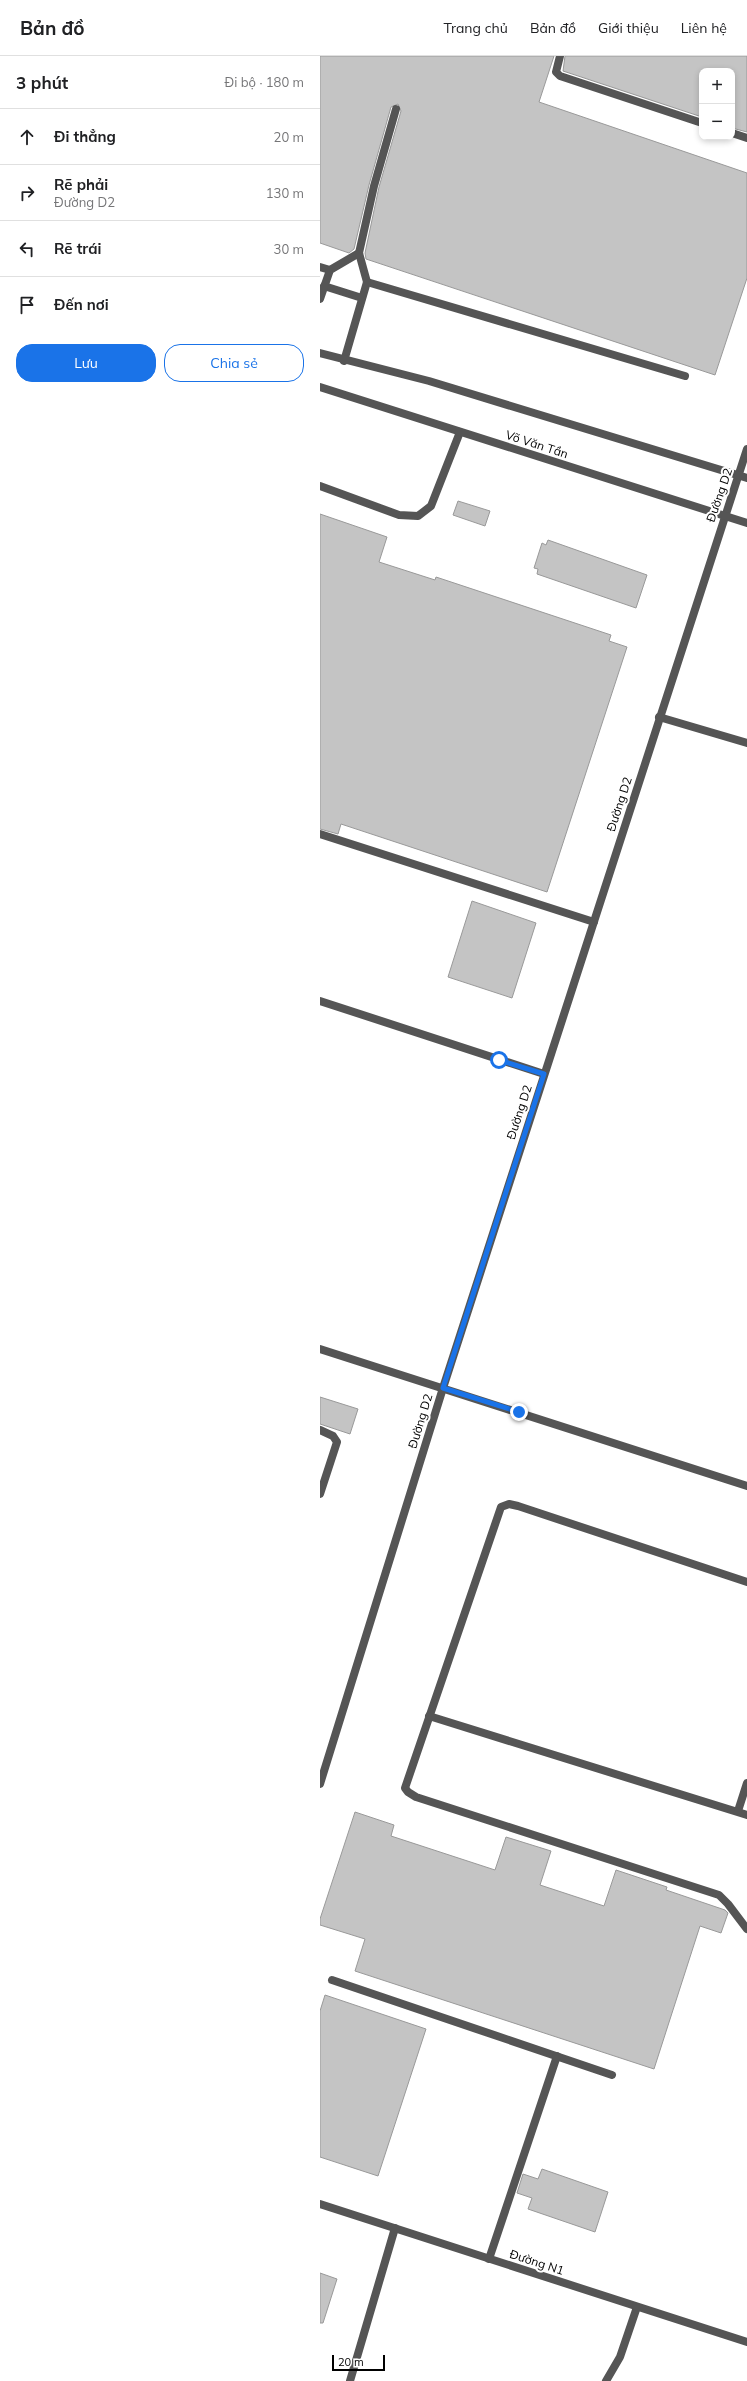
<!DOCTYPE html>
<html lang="vi">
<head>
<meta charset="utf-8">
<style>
  :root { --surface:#fff; --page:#f6f6f6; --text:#202124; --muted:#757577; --line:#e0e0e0; --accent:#1a73e8 }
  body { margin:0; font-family:Mulish,sans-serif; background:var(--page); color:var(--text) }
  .controls { position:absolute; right:12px; top:12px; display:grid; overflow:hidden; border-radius:8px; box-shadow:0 2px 6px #0003 }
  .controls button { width:36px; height:36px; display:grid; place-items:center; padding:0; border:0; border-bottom:1px solid var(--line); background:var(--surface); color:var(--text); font:20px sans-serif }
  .scale { position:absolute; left:12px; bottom:10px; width:53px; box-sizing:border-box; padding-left:4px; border:2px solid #000; border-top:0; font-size:11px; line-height:14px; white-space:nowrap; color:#000; -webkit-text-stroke:3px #fff; paint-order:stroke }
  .stop { position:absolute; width:12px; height:12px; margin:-9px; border:3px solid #1a73e8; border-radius:50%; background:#fff }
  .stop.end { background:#1a73e8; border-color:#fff; box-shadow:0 1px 4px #0008 }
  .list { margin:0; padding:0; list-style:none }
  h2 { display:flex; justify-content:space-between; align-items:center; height:52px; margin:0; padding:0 16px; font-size:17px }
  h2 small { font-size:13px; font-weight:400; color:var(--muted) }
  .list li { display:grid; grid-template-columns:26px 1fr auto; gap:12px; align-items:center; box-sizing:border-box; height:56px; padding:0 16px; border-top:1px solid var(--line) }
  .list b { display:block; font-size:15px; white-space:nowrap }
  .list p { margin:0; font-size:13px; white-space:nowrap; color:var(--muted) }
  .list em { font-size:13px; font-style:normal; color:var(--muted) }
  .actions { display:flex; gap:8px; padding:12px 16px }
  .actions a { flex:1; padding:9px 0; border:1px solid var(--accent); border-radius:16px; text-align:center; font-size:14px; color:var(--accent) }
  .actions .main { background:var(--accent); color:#fff }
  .icon { flex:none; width:22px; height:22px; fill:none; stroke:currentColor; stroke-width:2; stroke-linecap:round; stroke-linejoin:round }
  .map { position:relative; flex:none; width:427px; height:2325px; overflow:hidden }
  header { display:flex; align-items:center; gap:24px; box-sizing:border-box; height:56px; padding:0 20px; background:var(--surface); border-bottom:1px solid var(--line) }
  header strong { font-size:19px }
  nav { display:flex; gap:22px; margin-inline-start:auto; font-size:14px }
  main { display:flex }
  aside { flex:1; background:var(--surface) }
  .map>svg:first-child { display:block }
</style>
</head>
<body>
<header>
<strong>Bản đồ</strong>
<nav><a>Trang chủ</a><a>Bản đồ</a><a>Giới thiệu</a><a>Liên hệ</a></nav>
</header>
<main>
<aside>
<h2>3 phút<small>Đi bộ · 180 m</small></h2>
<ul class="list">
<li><svg class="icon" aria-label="ahead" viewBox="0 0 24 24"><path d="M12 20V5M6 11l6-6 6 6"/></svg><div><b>Đi thẳng</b></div><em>20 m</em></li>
<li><svg class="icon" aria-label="right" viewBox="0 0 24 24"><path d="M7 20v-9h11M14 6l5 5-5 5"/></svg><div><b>Rẽ phải</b><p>Đường D2</p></div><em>130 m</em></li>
<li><svg class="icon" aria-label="left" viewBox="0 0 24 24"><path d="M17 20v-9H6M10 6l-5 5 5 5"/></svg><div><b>Rẽ trái</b></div><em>30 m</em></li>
<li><svg class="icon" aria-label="arrive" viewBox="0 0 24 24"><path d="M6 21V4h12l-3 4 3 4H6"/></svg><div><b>Đến nơi</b></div></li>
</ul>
<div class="actions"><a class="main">Lưu</a><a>Chia sẻ</a></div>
</aside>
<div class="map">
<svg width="427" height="2325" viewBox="0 0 427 2325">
  <rect width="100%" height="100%" fill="#fff"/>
  <g fill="#c4c4c4" stroke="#999">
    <path d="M0 0H234L219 46 427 117V222L395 319 46 203 45 197 59 131 81 55 78 48 71 51 49 129 34 193 29 197 0 187Z"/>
    <path d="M245 0H427V76L412 72V15H382V61L243 15Z"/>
    <path d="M138 445 170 455 165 470 133 459Z"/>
    <path d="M0 458 67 481 59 506 115 524 116 521 291 579 289 585 307 591 227 836 21 768 18 778 0 773Z"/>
    <path d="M228 484 327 519 316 552 217 518 218 513 214 512 222 487 226 489Z"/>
    <path d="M152 845 216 867 192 942 128 921Z"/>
    <path d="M0 1341 38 1353 30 1378 0 1368Z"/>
    <path d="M35 1756 74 1769 71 1780 175 1814 186 1781 231 1795 220 1829 284 1850 296 1814 347 1831 346 1834 405 1854 408 1857 401 1877 380 1870 334 2013 35 1915 45 1883 0 1869V1863Z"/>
    <path d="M5 1939 106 1973 58 2120 0 2101V1955Z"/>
    <path d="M222 2113 288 2136 275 2176 208 2153 212 2142 197 2137 203 2118 218 2123Z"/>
    <path d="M0 2217 17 2223 3 2267H0Z"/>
  </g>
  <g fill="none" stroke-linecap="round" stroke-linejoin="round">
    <g stroke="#555" stroke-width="8">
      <path d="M240 0 236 16 240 20 382 67"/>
      <path d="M412 77 427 82"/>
      <path d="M0 211 10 214"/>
      <path d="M47 226 365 320"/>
      <path d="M4 230 42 242"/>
      <path d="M0 243 10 214 39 197"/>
      <path d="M24 305 47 226 39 197 54 130 76 53"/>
      <path d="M0 430 79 459 98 460 111 450 140 376"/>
      <path d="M339 661 427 687"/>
      <path d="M0 778 274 866"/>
      <path d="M0 945 224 1018"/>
      <path d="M0 1374 13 1380 17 1386 0 1438"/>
      <path d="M427 1526 198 1450 189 1448 181 1451 85 1732 88 1736 96 1741 399 1839 408 1848 427 1873"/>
      <path d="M109 1660 427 1759"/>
      <path d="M418 1755 427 1727"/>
      <path d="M12 1924 292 2019"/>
      <path d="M169 2203 237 2000"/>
      <path d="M30 2325 75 2172"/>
      <path d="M286 2325 300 2301 317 2251"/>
    </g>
    <g stroke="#555" stroke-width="8">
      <path d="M0 1293 427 1430"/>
      <path d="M0 1728 123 1332 427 393"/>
      <path d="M0 2148 427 2286"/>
    </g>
    <g stroke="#555" stroke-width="8">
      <path d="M0 297 109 325 427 422"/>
      <path d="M0 331 427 467"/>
    </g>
  </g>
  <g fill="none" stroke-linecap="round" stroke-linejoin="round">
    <path stroke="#1a73e8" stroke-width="5" d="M179 1004 224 1018 123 1332 199 1356"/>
  </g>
  <g text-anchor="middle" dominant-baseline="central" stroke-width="4" stroke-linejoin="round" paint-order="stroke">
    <g font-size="12" fill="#000" stroke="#fff">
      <text transform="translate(217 388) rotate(18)">Võ Văn Tần</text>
      <text transform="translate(399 439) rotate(-71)">Đường D2</text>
      <text transform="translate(299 748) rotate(-72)">Đường D2</text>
      <text transform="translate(199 1056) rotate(-72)">Đường D2</text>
      <text transform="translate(100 1365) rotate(-73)">Đường D2</text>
      <text transform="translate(217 2206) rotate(18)">Đường N1</text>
    </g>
  </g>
</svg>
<div class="controls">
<button>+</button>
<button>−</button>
</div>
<div class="scale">20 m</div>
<div class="stop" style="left:179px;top:1004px"></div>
<div class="stop end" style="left:199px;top:1356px"></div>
</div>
</main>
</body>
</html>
